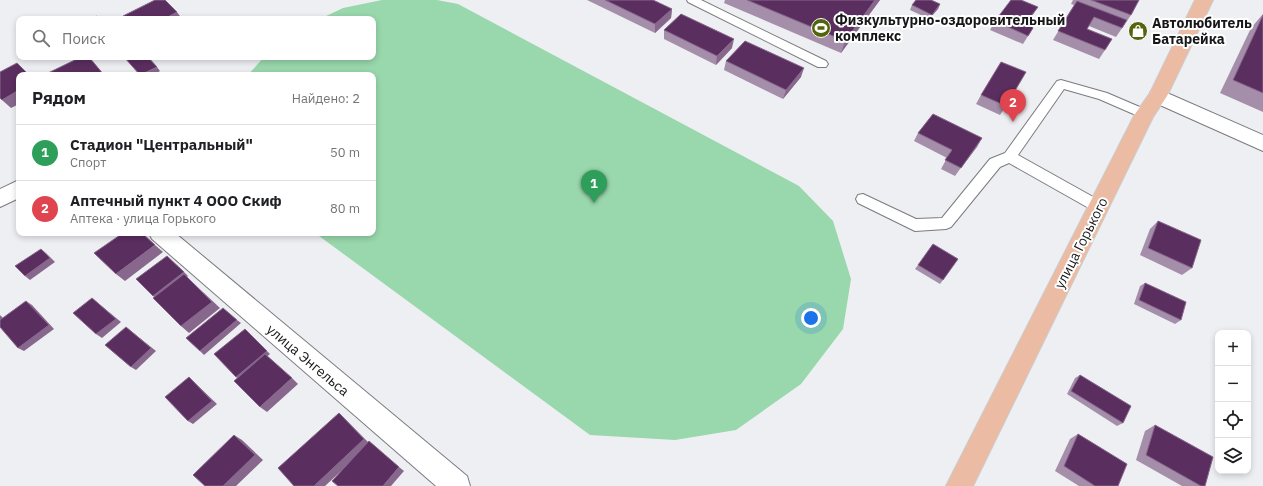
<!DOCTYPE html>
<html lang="ru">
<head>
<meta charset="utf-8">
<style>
  :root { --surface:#fff; --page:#f6f6f6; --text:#202124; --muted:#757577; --line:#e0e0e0; --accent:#52640c }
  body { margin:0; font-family:"IBM Plex Sans",sans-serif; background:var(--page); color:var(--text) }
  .controls { position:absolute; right:12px; bottom:12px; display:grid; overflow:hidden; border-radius:8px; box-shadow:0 2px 6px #0003 }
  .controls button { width:36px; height:36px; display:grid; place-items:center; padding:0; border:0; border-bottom:1px solid var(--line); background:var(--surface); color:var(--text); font:20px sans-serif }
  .you { position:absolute; left:811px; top:318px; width:14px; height:14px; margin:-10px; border:3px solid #fff; border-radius:50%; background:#1a73e8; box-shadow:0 0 0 6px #1a73e833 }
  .badge { display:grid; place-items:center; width:26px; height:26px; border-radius:50%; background:var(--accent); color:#fff; font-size:13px; font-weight:700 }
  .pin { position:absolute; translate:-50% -33px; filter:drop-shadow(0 1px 2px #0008) }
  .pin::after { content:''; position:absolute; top:21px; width:14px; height:12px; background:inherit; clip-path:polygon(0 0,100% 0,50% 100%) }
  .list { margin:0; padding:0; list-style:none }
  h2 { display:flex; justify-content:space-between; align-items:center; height:52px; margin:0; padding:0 16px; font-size:17px }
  h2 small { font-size:13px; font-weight:400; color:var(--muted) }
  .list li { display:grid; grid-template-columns:26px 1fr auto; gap:12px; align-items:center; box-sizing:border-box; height:56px; padding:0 16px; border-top:1px solid var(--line) }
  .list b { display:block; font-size:15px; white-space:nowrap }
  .list p { margin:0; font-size:13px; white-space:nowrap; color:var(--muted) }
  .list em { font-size:13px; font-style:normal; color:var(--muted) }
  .icon { flex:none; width:22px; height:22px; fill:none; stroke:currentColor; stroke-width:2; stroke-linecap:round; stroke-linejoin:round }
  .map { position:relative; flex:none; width:1263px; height:486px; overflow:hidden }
  .search { position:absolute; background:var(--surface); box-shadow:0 2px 6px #0003; left:16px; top:16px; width:360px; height:44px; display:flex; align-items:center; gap:10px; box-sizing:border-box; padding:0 14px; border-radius:8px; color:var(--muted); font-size:15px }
  .panel { position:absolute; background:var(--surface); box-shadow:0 2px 6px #0003; left:16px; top:72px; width:360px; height:164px; border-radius:8px }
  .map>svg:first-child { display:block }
</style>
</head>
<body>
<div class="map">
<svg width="1263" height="486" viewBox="0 0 1263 486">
  <rect width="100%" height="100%" fill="#eeeff3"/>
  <path fill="#99d7ac" d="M382 0H437L458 4 799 186 833 221 851 279 843 329 801 384 736 430 675 440 590 435 315 233H373V75H248L264 57H373V19H320L343 8Z"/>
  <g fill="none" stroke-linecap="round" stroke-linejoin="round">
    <g stroke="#7b7b7f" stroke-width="2">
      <g id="service">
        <path d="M687 0H701L826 61 828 64 826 67H818L688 2Z"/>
        <path d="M1061 80 1107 93 1149 111 1151 114 1149 117 1145 119 1099 99 1064 89 1018 155 1104 203 1106 207 1104 211 1099 212 1094 211 1009 163 1000 167 951 227 946 229 915 231 858 203 856 199 858 195 863 194 916 219 942 218 990 159 1005 153 1057 81Z"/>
      </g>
    </g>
    <g stroke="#7b7b7f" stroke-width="2">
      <g id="minor">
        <path d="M1158 89 1263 135V151L1151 101 1149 96 1151 91Z"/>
        <path d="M19 180V198L0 207V189Z"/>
        <path d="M149 233H175L467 476 470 486H436L152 239Z"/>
      </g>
    </g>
    <g stroke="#ccc" stroke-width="2">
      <path id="primary" d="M1195 0H1213L1167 96 1153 117 973 486H946L1135 114 1150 93Z"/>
    </g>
    <use href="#service" fill="#fff" fill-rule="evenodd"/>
    <use href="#minor" fill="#fff" fill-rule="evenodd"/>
    <use href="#primary" fill="#ecbba3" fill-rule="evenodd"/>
  </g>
  <g fill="#a48eaa">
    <path d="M587 0H653L672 9 671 18 655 33Z"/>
    <path d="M725 0H880L841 53 724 3Z"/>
    <path d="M1073 0H1139L1131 15 1116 37 1089 26 1087 29 1105 50 1099 59 1053 40 1074 5 1071 4Z"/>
    <path d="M940 4 938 9 929 19 910 10 912 5Z"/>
    <path d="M1263 14V112L1220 93 1251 28Z"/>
    <path d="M1032 16 1029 21 1033 28 1023 44 990 30 995 21Z"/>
    <path d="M664 30 732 48 716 65 664 39Z"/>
    <path d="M726 61 801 77 783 99 724 70Z"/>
    <path d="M981 95 1006 106 1000 115 976 104Z"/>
    <path d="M918 133 982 138 955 176 941 169 947 158 914 141Z"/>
    <path d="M1158 221 1192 268 1182 275 1140 255 1150 229Z"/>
    <path d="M958 259 940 284 915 269 918 265Z"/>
    <path d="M1145 283 1181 320 1175 324 1134 304 1140 286Z"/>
    <path d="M1080 375 1123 423 1117 426 1067 394 1075 378Z"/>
    <path d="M1155 425 1205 486H1182L1136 460 1145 431Z"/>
    <path d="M1078 434 1118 486H1079L1055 471 1070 439Z"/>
  </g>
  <g fill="#87688c">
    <path d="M875 0H880L841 53 845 41Z"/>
    <path d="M940 4 938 9 929 19 932 15Z"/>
    <path d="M1038 7 1032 16 1023 29 1028 20Z"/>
    <path d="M672 9 671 18 655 33V24Z"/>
    <path d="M177 12 182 19H164Z"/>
    <path d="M734 39 732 48 716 65 717 56Z"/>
    <path d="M97 57H107L100 60Z"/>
    <path d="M157 67 160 71 154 75H141Z"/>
    <path d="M804 68 801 77 783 99 786 90Z"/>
    <path d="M19 90V104L11 108 2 100Z"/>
    <path d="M982 138 977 147 955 176 961 168Z"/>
    <path d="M155 245 163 252 125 281 116 274Z"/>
    <path d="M41 249 46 253 55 262 30 280 25 276Z"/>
    <path d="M184 272 188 276 187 277 220 308 189 333 181 326 158 299 153 296Z"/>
    <path d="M92 298 121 322 102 338 96 334Z"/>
    <path d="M26 301 32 305 54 329 24 351 18 348Z"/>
    <path d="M0 315 5 320 0 324Z"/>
    <path d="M237 320 241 323 204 355 200 351Z"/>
    <path d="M126 327 156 351 136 370 131 367Z"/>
    <path d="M245 329 270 354 240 380 236 377Z"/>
    <path d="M189 377 193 381 217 404 193 424 188 421Z"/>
    <path d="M292 378 298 384 267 412 260 407Z"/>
    <path d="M339 413 370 444 325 486H314Z"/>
    <path d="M234 435 242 440 263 460 236 486H223Z"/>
    <path d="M399 467 404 471 391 486H383Z"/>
  </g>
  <g fill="#5b2e60" stroke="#87688c">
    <path d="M155 0H165L177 12 164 19H126L123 16Z"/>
    <path d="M605 0H653L672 9 655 24Z"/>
    <path d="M747 0H875L845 41Z"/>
    <path d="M916 0H931L940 4 932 15 912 5Z"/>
    <path d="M1011 0H1021L1038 7 1028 20 1033 28 1028 36 995 21Z"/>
    <path d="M1091 0H1139L1131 15Z"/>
    <path d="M1077 1 1127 20 1122 28 1094 17 1087 29 1112 39 1105 50 1058 31Z"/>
    <path d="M681 14 734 39 717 56 664 30Z"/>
    <path d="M1263 15V93L1233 80Z"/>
    <path d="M97 16 100 19H92Z"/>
    <path d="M745 41 804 68 786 90 726 61Z"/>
    <path d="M81 57H89L104 75H50L48 73Z"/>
    <path d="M124 57H148L157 67 140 75Z"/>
    <path d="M1001 62 1026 72 1006 106 981 95Z"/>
    <path d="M17 63 29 75H19V90L2 100 0 98V72Z"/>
    <path d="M933 114 982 138 961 168 945 160 952 150 918 133Z"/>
    <path d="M1158 221 1201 240 1192 268 1148 248Z"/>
    <path d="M123 233H142L155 245 116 274 94 253Z"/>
    <path d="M933 244 958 259 943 280 918 265Z"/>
    <path d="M41 249 50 258 25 276 15 266Z"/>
    <path d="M167 256 184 272 153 296 136 279Z"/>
    <path d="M184 274 212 302 181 326 153 298Z"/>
    <path d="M1145 283 1186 302 1181 320 1139 300Z"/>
    <path d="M92 298 116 319 96 334 73 313Z"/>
    <path d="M26 301 49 325 18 348 0 327V320Z"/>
    <path d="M223 308 237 320 200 351 186 338Z"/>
    <path d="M126 327 151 348 131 367 105 345Z"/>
    <path d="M245 329 267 351 236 377 214 354Z"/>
    <path d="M265 354 292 378 260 407 234 381Z"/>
    <path d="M1080 375 1131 406 1123 423 1071 391Z"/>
    <path d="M189 377 212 401 188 421 165 397Z"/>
    <path d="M339 413 364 439 314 486H294L278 468Z"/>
    <path d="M1155 425 1213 457 1205 486H1201L1146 455Z"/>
    <path d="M1078 434 1127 464 1118 486H1095L1064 466Z"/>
    <path d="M234 435 255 455 223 486H205L193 475Z"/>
    <path d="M369 441 399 467 383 486H338L332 481Z"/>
  </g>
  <defs>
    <g id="stadium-disc" transform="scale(1)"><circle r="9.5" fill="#52640c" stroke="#fff"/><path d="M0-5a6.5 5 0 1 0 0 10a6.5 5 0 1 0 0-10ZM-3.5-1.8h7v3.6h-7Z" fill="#fff"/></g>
    <g id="shop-disc" transform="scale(1)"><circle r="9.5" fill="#52640c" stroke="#fff"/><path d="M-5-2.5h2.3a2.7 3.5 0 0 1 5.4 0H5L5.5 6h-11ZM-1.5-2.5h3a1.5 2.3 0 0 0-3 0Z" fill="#fff"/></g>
  </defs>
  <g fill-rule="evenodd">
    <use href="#stadium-disc" x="821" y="28"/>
    <use href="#shop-disc" x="1138" y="31"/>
  </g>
  <g text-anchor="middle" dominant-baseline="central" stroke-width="4" stroke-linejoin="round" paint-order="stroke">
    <g font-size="14" font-weight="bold" fill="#171719" stroke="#fff" text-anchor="start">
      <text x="835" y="20">Физкультурно-оздоровительный<tspan x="835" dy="16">комплекс</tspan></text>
      <text x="1152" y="23">Автолюбитель<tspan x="1152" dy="16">Батарейка</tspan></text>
    </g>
    <g font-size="14" fill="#171719" stroke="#fff">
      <text transform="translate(1081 243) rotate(-63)">улица Горького</text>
      <text transform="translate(308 360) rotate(40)">улица Энгельса</text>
    </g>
  </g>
</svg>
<div class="controls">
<button>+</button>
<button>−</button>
<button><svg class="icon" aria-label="locate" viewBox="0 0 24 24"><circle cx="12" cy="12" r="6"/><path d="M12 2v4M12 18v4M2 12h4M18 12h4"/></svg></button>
<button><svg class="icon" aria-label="layers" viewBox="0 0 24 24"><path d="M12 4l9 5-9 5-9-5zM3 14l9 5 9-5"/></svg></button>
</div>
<div class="you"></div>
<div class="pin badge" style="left:594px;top:203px;background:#2e9e5b">1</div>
<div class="pin badge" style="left:1013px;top:122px;background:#e0444e">2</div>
<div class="search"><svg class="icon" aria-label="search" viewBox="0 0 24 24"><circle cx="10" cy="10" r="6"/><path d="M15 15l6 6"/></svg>Поиск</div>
<section class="panel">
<h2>Рядом<small>Найдено: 2</small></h2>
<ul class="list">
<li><span class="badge" style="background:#2e9e5b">1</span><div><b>Стадион &quot;Центральный&quot;</b><p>Спорт</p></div><em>50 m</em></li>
<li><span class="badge" style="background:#e0444e">2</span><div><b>Аптечный пункт 4 ООО Скиф</b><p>Аптека · улица Горького</p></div><em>80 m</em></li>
</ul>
</section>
</div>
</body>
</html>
